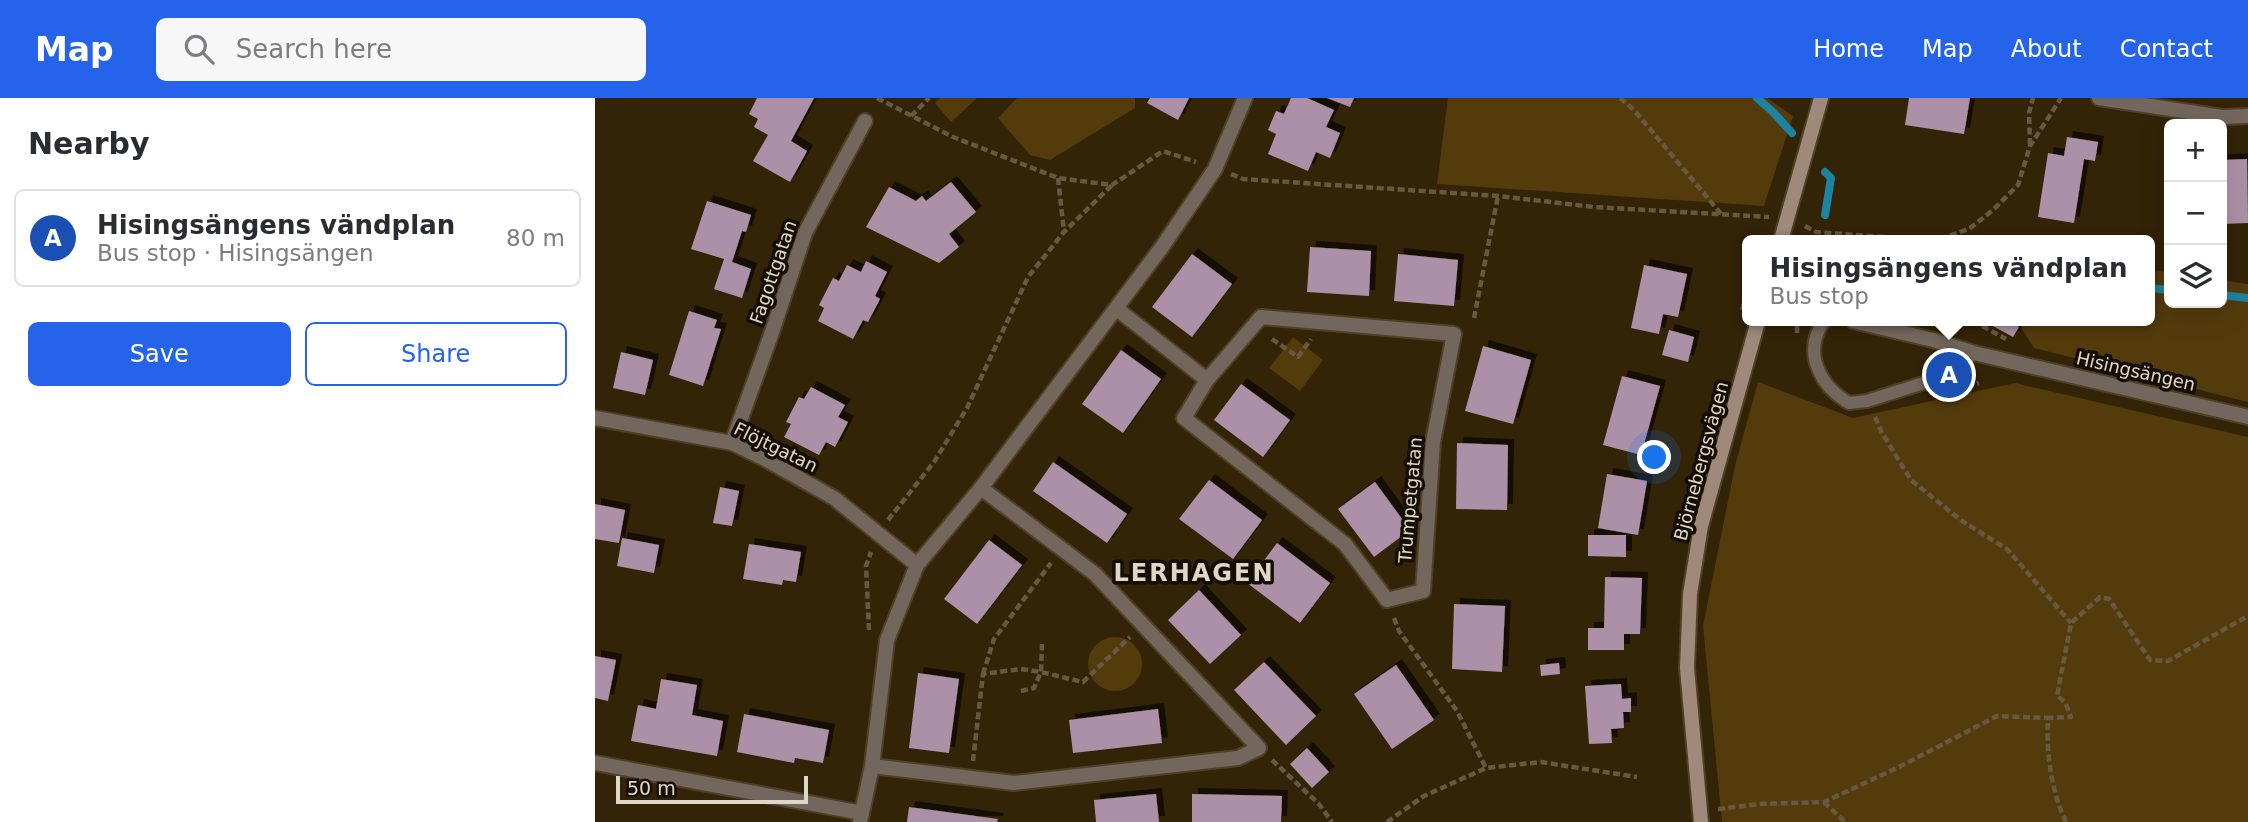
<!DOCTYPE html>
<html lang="en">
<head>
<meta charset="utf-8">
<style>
  :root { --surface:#fff; --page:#f7f7f7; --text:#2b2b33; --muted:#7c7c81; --line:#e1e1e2; --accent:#2563eb }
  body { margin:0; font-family:"DejaVu Sans",sans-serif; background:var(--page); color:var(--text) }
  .controls { position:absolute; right:21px; top:21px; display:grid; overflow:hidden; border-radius:10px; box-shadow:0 7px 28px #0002 }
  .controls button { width:63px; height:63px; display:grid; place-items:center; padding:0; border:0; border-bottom:2px solid var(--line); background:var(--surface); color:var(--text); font:35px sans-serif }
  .scale { position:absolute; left:21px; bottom:18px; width:192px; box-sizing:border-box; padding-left:7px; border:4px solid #e1d7c8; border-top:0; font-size:19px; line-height:24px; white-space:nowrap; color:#e1d7c8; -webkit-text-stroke:5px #150e04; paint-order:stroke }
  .you { position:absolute; left:1060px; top:360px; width:24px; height:24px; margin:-18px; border:5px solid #fff; border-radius:50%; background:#1a73e8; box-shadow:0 0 0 10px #1a73e833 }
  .badge { display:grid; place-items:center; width:46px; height:46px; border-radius:50%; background:var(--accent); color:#fff; font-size:23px; font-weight:700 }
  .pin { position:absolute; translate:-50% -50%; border:4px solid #fff; box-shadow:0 2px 7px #0006 }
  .popup { position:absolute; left:1147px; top:137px; width:413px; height:91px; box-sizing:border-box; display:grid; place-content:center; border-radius:10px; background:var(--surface); filter:drop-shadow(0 2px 5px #0005); font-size:23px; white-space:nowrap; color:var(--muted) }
  .popup b { font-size:26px; color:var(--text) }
  .popup::after { content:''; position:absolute; left:50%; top:100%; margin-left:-14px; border:14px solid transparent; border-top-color:var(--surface) }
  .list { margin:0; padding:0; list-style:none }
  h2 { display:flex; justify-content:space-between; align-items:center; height:91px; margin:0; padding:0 28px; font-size:30px }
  h2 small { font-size:23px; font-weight:400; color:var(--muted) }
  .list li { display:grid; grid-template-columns:46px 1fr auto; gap:21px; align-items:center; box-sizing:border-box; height:98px; margin:0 14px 14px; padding:0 14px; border:2px solid var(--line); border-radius:10px }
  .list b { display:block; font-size:26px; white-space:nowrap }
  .list p { margin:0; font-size:23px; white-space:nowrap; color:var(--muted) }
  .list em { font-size:23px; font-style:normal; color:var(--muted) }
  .actions { display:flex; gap:14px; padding:21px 28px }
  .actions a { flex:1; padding:16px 0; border:2px solid var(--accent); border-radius:10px; text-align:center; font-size:24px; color:var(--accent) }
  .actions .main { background:var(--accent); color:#fff }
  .icon { flex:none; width:38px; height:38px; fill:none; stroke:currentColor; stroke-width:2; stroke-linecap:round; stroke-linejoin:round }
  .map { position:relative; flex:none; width:1653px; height:724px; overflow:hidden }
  header { display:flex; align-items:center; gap:42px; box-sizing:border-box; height:98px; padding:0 35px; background:var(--accent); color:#fff }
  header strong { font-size:33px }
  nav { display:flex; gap:38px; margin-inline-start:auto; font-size:24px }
  .search { width:490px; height:63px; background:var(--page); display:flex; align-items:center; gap:18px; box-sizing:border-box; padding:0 24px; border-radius:10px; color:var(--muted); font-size:26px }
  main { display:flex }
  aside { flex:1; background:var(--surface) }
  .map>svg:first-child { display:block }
</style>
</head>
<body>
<header>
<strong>Map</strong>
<div class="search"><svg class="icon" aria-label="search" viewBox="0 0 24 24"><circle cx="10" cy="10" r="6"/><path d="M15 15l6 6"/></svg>Search here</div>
<nav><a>Home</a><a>Map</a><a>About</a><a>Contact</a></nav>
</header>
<main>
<aside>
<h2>Nearby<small></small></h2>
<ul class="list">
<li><span class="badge" style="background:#1a4fb4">A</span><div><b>Hisingsängens vändplan</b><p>Bus stop · Hisingsängen</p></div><em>80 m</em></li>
</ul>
<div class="actions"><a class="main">Save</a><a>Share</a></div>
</aside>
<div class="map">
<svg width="1653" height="724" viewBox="0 0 1653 724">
  <defs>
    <filter id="shadow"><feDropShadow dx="6" dy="-6" stdDeviation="0" flood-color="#0009"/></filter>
  </defs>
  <rect width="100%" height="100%" fill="#332307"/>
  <g fill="#533b0c">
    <path d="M345 0H382L356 24 340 5Z"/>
    <path d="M422 0H540V10L455 62 435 57 403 20Z"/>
    <path d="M853 0H1172L1198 18 1169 108 842 86Z"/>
    <path d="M1555 172 1574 174V205H1627V182L1653 186V304L1439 250 1422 223H1555Z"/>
    <path d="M698 239 728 262 705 293 674 270Z"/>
    <path d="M1163 284 1258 320 1420 285 1653 339V724H1127L1108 528 1140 368Z"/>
    <circle cx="520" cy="566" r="27"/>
  </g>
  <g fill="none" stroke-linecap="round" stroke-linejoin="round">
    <g stroke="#1c84a0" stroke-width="8">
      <path d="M1162 0 1178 14 1197 35"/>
      <path d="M1230 117 1236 80 1230 74"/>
      <path d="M1555 190 1574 192"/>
      <path d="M1627 197 1653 200"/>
    </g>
  </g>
  <g fill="#ac90a7" filter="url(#shadow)">
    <path d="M162 0H219L196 43 212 53 195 84 158 63 173 37 159 29 163 21 154 16Z"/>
    <path d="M555 0H594L583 22 552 5Z"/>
    <path d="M696 0H712L739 12 731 29 745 35 735 60 721 54 713 73 673 56 681 36 673 32 681 13 689 16Z"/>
    <path d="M732 0H759L755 9Z"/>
    <path d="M1314 0H1375L1369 36 1310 27Z"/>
    <path d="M1472 39 1503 44 1500 63 1489 61 1479 125 1443 119 1453 55 1469 58Z"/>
    <path d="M1652 61 1653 125 1627 126V62Z"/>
    <path d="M356 84 381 114 354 136 364 149 344 165 271 129 294 89 321 103 327 98 331 103Z"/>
    <path d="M112 103 156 117 151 134 147 133 137 164 156 171 147 200 119 191 129 161 96 151Z"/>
    <path d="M715 149 776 153 774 198 712 194Z"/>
    <path d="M597 156 637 186 597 239 557 209Z"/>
    <path d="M803 156 863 162 859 208 799 203Z"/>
    <path d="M271 163 292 174 280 198 285 201 273 224 268 222 258 241 223 223 229 210 224 207 238 180 244 183 252 167 266 174Z"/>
    <path d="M1049 167 1092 176 1083 219 1068 216 1064 236 1036 230Z"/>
    <path d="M94 213 122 222 119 230 126 231 108 288 74 277Z"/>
    <path d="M1399 223H1412L1424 229 1418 239 1396 227Z"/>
    <path d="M1074 232 1099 239 1093 264 1067 257Z"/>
    <path d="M888 248 936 262 918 326 870 313Z"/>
    <path d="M526 252 566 281 528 335 487 306Z"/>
    <path d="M26 254 58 262 50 297 18 290Z"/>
    <path d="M1027 278 1065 288 1046 357 1008 347Z"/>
    <path d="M646 286 695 322 668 359 619 322Z"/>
    <path d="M216 289 250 307 243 319 253 324 240 349 231 344 224 357 189 339 196 326 191 324 204 299 209 301Z"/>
    <path d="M862 345 913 347 912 412 861 411Z"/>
    <path d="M458 364 532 416 512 445 438 393Z"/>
    <path d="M1012 376 1052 383 1043 437 1003 430Z"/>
    <path d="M614 382 667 422 638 461 584 421Z"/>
    <path d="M780 384 815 432 779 459 743 411Z"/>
    <path d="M125 389 144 393 137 428 118 425Z"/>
    <path d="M0 406 30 412 24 445 0 441Z"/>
    <path d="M993 437H1031V459L993 458Z"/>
    <path d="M27 440 64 447 59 475 22 468Z"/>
    <path d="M394 442 427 467 382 526 349 501Z"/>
    <path d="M682 445 735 485 705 525 652 485Z"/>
    <path d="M154 446 206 454 201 484 188 482 187 487 148 481Z"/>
    <path d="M1010 479 1047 480 1045 536H1029V552H993V530H1009Z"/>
    <path d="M604 492 646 537 615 566 573 522Z"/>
    <path d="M859 506 910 508 907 574 857 571Z"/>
    <path d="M0 558 21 562 13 603 0 600Z"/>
    <path d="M669 564 721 618 691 647 639 592Z"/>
    <path d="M964 565 965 576 946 578 945 567Z"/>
    <path d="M801 567 839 622 797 651 759 596Z"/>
    <path d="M323 575 364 581 354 655 314 650Z"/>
    <path d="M66 581 102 587 97 617 128 623 122 658 36 643 43 607 61 611Z"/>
    <path d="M1026 586 1027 601 1036 600V614H1028L1029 630 1016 631 1017 645 994 646 990 588Z"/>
    <path d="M563 611 567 645 478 655 474 622Z"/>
    <path d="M149 616 234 632 228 665 200 660 199 665 142 654Z"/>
    <path d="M712 650 734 674 717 690 695 666Z"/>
    <path d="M561 696 564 724H501L499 702Z"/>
    <path d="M597 696 687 698 686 724H597Z"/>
    <path d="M314 709 403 721 402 724H312Z"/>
  </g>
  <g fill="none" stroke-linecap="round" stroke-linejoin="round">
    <g stroke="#4f4026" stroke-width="16">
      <path id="lane" d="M1229 223C1207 254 1225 288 1254 305L1272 303 1354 277 1379 255"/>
    </g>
    <g stroke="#4f4026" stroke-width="18">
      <g id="street">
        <path d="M1504 0 1627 19 1653 18"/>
        <path d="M522 211 612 282 589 320 750 446 792 502 828 493 838 344 859 236 666 219 612 282"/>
        <path d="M1258 223 1338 242 1379 255 1653 319"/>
        <path d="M0 320 137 345 170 361 239 400 322 467"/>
        <path d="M137 345 176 237 210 135 270 23"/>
        <path d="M0 665 267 715"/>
        <path d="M277 668 419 685 643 660 664 650 500 476 386 390"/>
        <path d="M265 724 277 668 292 542 322 467 386 390 567 149 620 71 650 0"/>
      </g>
    </g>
    <g stroke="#4f4026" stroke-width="18">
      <g id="secondary">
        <path d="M1186 142 1226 0"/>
        <path d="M1106 724 1092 570 1095 496 1106 428 1163 223"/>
      </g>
    </g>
    <g stroke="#675941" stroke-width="4.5" stroke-dasharray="7 3.5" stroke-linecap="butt">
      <path d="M282 0 358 39 463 80 517 87 568 53 601 64"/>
      <path d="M1025 0 1039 12 1127 117"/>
      <path d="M316 18 334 0"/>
      <path d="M1435 47 1434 15 1438 0"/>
      <path d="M636 76 648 81 903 98 999 109 1174 119"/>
      <path d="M463 80 469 134"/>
      <path d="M1210 128 1221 134 1315 141 1351 139 1374 131 1398 112 1423 87 1435 48 1466 0"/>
      <path d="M1147 212 1153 193"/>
      <path d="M879 220 903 98"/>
      <path d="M1378 223 1411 241"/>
      <path d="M1202 235V223"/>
      <path d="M677 241 703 259 716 241"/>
      <path d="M1372 289 1384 285"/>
      <path d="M1280 319 1287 335 1316 382 1367 423 1412 451 1476 525"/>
      <path d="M293 422 339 364 372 310 433 179 469 134 517 87"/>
      <path d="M799 520 804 533 862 613 891 670"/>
      <path d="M274 532 271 468 276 454"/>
      <path d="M388 576 399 541 456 465"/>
      <path d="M426 593 439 590 446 574 447 546"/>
      <path d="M677 662 724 706 737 724"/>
      <path d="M378 663 388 576 426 571 446 574 488 584 535 539"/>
      <path d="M1229 704 1250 724"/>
      <path d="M1123 711 1165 706 1229 704 1304 669 1402 618 1453 620"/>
      <path d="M792 724 829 698 891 670 946 664 1042 679"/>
      <path d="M1471 724C1456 693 1451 654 1453 620L1476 619 1470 604 1462 598 1476 525 1505 499 1514 501 1555 562 1573 563 1653 518"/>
    </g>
    <use href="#lane" stroke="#73665d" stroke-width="12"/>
    <use href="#street" stroke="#73665d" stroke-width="14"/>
    <use href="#secondary" stroke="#9e897b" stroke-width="14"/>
  </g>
  <g text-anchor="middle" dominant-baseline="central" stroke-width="7" stroke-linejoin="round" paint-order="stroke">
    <g font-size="18" fill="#e1d7c8" stroke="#150e04">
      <text transform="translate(178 174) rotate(-71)">Fagottgatan</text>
      <text transform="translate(1541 273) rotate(13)">Hisingsängen</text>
      <text transform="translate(181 349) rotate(26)">Flöjtgatan</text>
      <text transform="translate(1106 363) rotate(-75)">Björnebergsvägen</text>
      <text transform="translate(815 402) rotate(-85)">Trumpetgatan</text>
    </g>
    <g font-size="24" font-weight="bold" letter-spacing="2" fill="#e1d7c8" stroke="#150e04">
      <text x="599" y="475">LERHAGEN</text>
    </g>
  </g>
</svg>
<div class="controls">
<button>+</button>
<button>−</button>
<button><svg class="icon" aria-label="layers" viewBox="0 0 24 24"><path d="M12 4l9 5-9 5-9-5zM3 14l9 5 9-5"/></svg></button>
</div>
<div class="scale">50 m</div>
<div class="you"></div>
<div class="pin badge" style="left:1354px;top:277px;background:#1a4fb4">A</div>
<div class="popup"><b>Hisingsängens vändplan</b>Bus stop</div>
</div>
</main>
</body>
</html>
